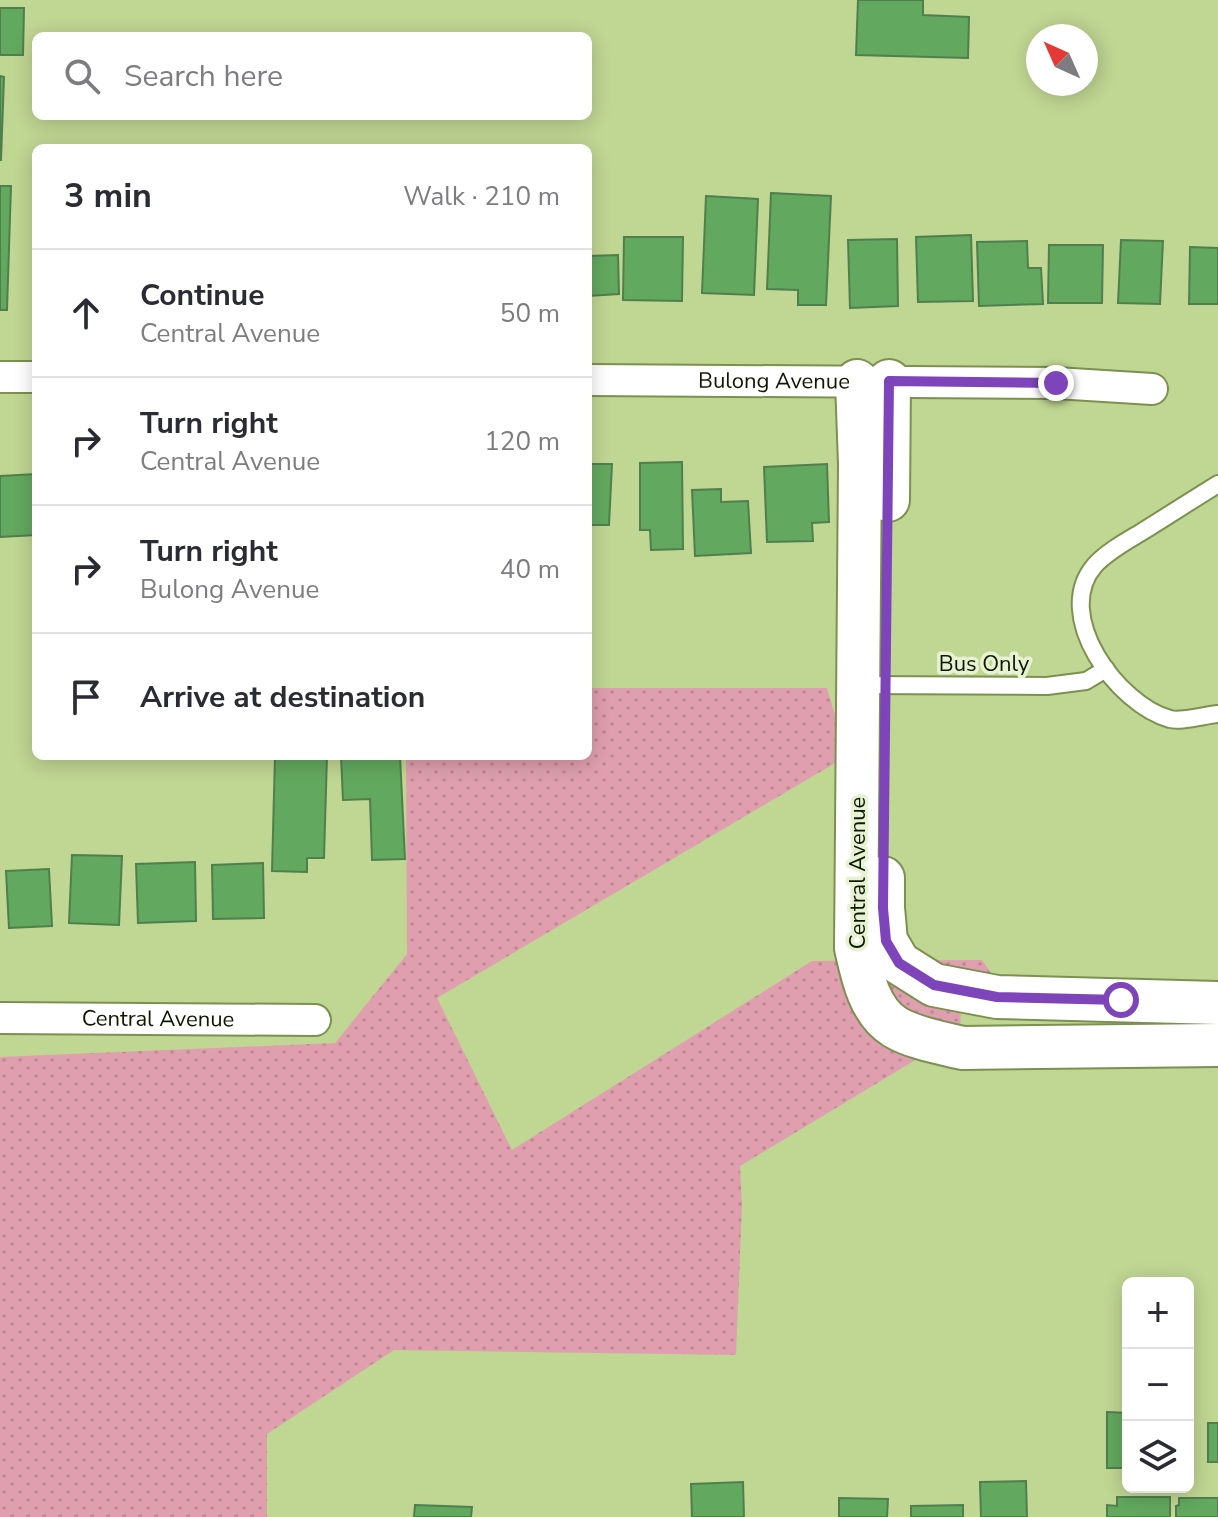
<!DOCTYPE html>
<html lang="en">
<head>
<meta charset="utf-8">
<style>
  :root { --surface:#fff; --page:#f2f2f3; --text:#2b2b33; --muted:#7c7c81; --line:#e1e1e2 }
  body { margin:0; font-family:"Nunito Sans",sans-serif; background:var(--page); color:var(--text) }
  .controls { position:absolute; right:24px; bottom:24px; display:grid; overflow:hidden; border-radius:12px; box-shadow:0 4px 20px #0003 }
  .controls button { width:72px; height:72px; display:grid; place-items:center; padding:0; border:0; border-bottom:2px solid var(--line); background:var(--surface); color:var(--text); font:40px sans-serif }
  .compass { position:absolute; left:1026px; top:24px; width:72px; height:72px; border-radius:50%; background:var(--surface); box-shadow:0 4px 20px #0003; rotate:315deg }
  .stop { position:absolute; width:24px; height:24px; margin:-18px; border:6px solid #7e45bb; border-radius:50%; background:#fff }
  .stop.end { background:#7e45bb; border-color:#fff; box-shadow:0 2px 8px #0008 }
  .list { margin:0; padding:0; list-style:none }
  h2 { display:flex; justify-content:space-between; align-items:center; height:104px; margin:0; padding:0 32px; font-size:34px }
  h2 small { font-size:26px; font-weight:400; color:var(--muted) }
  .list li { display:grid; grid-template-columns:52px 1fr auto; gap:24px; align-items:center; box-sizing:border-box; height:128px; padding:0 32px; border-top:2px solid var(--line) }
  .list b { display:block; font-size:30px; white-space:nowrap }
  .list p { margin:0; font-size:26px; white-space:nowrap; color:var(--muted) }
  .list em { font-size:26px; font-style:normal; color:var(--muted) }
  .icon { flex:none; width:44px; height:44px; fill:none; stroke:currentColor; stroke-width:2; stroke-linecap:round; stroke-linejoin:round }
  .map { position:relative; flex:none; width:1218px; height:1517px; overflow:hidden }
  .search { position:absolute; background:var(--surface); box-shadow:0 4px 20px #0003; left:32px; top:32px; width:560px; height:88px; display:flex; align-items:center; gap:20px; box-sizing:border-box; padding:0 28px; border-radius:12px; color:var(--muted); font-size:30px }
  .panel { position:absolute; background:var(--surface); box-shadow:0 4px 20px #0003; left:32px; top:144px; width:560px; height:616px; border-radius:12px }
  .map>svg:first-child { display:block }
</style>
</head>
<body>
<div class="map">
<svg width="1218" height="1517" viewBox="0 0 1218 1517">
  <defs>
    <pattern id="grass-dots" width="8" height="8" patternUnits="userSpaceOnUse" patternTransform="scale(2)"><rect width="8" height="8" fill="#df9fae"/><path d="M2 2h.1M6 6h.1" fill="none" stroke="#be8894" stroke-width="1.8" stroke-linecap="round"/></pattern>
  </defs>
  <rect width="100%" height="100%" fill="#c0d693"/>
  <path fill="url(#grass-dots)" d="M588 688H827L847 756 437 998 512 1150 812 961 982 960 1003 990 961 1006 960 1033 740 1166 742 1206 736 1355 394 1350 267 1434V1517H0V1057L335 1043 407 954 406 756H588Z"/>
  <g fill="#63a85f" stroke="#507f4e" stroke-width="2">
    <path d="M858 0H923V15L969 17 968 58 856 55Z"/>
    <path d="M0 8H24L23 55H0Z"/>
    <path d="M0 76 4 77 1 160H0Z"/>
    <path d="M0 186H11L7 310H0Z"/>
    <path d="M771 193 831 196 826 305H798V290L767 289Z"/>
    <path d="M706 196 758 199 754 295 702 293Z"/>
    <path d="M971 235 973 301 918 302 916 237Z"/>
    <path d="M624 237H683L682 301 623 300Z"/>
    <path d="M897 239 898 306 850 308 848 240Z"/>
    <path d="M1121 240 1163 241 1160 304 1118 303Z"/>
    <path d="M1027 241 1028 268H1041L1043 304 979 306 977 242Z"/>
    <path d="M1049 245H1103L1102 303H1048Z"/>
    <path d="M1190 247 1218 248V304H1189Z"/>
    <path d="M618 255 619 294 588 296V256Z"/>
    <path d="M682 462 683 549 651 550 650 530H640V463Z"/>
    <path d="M588 464H612L609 525H588Z"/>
    <path d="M827 464 829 522 812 523 813 541 767 542 764 467Z"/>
    <path d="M36 474V535L0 537V476Z"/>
    <path d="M721 489V502L748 501 751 553 695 556 692 490Z"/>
    <path d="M275 756H327L324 858H307V872L272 871Z"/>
    <path d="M341 756H400L405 859 372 860 370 799 343 800Z"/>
    <path d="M72 855 122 856 119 925 69 923Z"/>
    <path d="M195 862 196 921 138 923 136 864Z"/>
    <path d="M263 863 264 918 213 919 212 865Z"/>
    <path d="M49 869 52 926 9 928 6 871Z"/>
    <path d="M1107 1412 1128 1413V1468H1107Z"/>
    <rect x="1208" y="1423" width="10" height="39"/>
    <path d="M1026 1481 1027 1517H981L980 1482Z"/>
    <path d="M743 1482 744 1517H692L691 1484Z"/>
    <path d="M1117 1497H1170V1517H1107V1505L1117 1506Z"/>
    <path d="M839 1498 888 1499 887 1517H839Z"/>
    <path d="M1179 1498H1218V1517H1176V1506L1179 1505Z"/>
    <path d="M415 1505 472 1507 471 1517H414Z"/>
    <path d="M963 1505V1517H911V1506Z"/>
  </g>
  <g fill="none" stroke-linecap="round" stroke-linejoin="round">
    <g stroke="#7c9050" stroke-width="20">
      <g id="lane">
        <path d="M1218 484C1192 500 1166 517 1140 533 1125 542 1107 552 1095 565 1051 615 1118 705 1170 719 1180 722 1206 715 1218 714"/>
        <path d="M859 685 1047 686 1086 681 1106 669"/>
      </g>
    </g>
    <g stroke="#7c9050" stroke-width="34">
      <g id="street">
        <path d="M0 377H36"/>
        <path id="s1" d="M588 380 1056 383 1152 389"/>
        <path id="s2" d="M0 1018 315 1020"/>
      </g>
    </g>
    <g stroke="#7c9050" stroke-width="46">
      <g id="secondary">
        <path d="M857 381 860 464 856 948C862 975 869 1011 895 1027 913 1038 942 1043 962 1048L1218 1045"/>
        <path d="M888 500 889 381"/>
        <path d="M883 878V908L886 941 899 963 934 985 997 997 1218 1003"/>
      </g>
    </g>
    <use href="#lane" stroke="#fff" stroke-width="16"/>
    <use href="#street" stroke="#fff" stroke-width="30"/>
    <use href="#secondary" stroke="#fff" stroke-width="42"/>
  </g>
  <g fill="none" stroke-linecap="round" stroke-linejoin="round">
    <path stroke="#7e45bb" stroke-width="10" d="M1056 383 889 381 883 908 886 941 899 963 934 985 997 997 1121 1000"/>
  </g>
  <g text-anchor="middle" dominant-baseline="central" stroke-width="7" stroke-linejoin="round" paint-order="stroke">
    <g font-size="22" fill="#101700" stroke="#e6f2d1">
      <text stroke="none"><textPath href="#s1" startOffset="186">Bulong Avenue</textPath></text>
      <text x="984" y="664">Bus Only</text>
      <text transform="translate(858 873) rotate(-90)">Central Avenue</text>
      <text stroke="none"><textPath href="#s2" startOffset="158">Central Avenue</textPath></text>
    </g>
  </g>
</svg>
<div class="controls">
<button>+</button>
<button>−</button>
<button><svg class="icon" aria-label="layers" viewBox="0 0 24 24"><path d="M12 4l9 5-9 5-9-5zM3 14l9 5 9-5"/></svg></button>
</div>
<svg class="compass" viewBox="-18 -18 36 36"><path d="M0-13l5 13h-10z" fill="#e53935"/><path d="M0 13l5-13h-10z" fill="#7c7c81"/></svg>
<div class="stop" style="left:1121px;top:1000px"></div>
<div class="stop end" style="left:1056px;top:383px"></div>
<div class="search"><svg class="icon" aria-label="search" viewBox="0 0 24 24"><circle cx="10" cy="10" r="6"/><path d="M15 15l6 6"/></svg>Search here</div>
<section class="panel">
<h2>3 min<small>Walk · 210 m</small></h2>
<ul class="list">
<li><svg class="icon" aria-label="ahead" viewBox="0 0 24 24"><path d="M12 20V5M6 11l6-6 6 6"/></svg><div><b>Continue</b><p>Central Avenue</p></div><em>50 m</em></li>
<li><svg class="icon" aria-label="right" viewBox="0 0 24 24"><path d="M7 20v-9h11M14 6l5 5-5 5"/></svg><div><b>Turn right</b><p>Central Avenue</p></div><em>120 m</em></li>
<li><svg class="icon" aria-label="right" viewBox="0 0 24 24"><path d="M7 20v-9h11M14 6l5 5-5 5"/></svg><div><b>Turn right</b><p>Bulong Avenue</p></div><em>40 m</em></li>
<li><svg class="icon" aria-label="arrive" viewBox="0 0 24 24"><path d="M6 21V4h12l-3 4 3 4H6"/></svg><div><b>Arrive at destination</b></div></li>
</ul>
</section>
</div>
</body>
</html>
